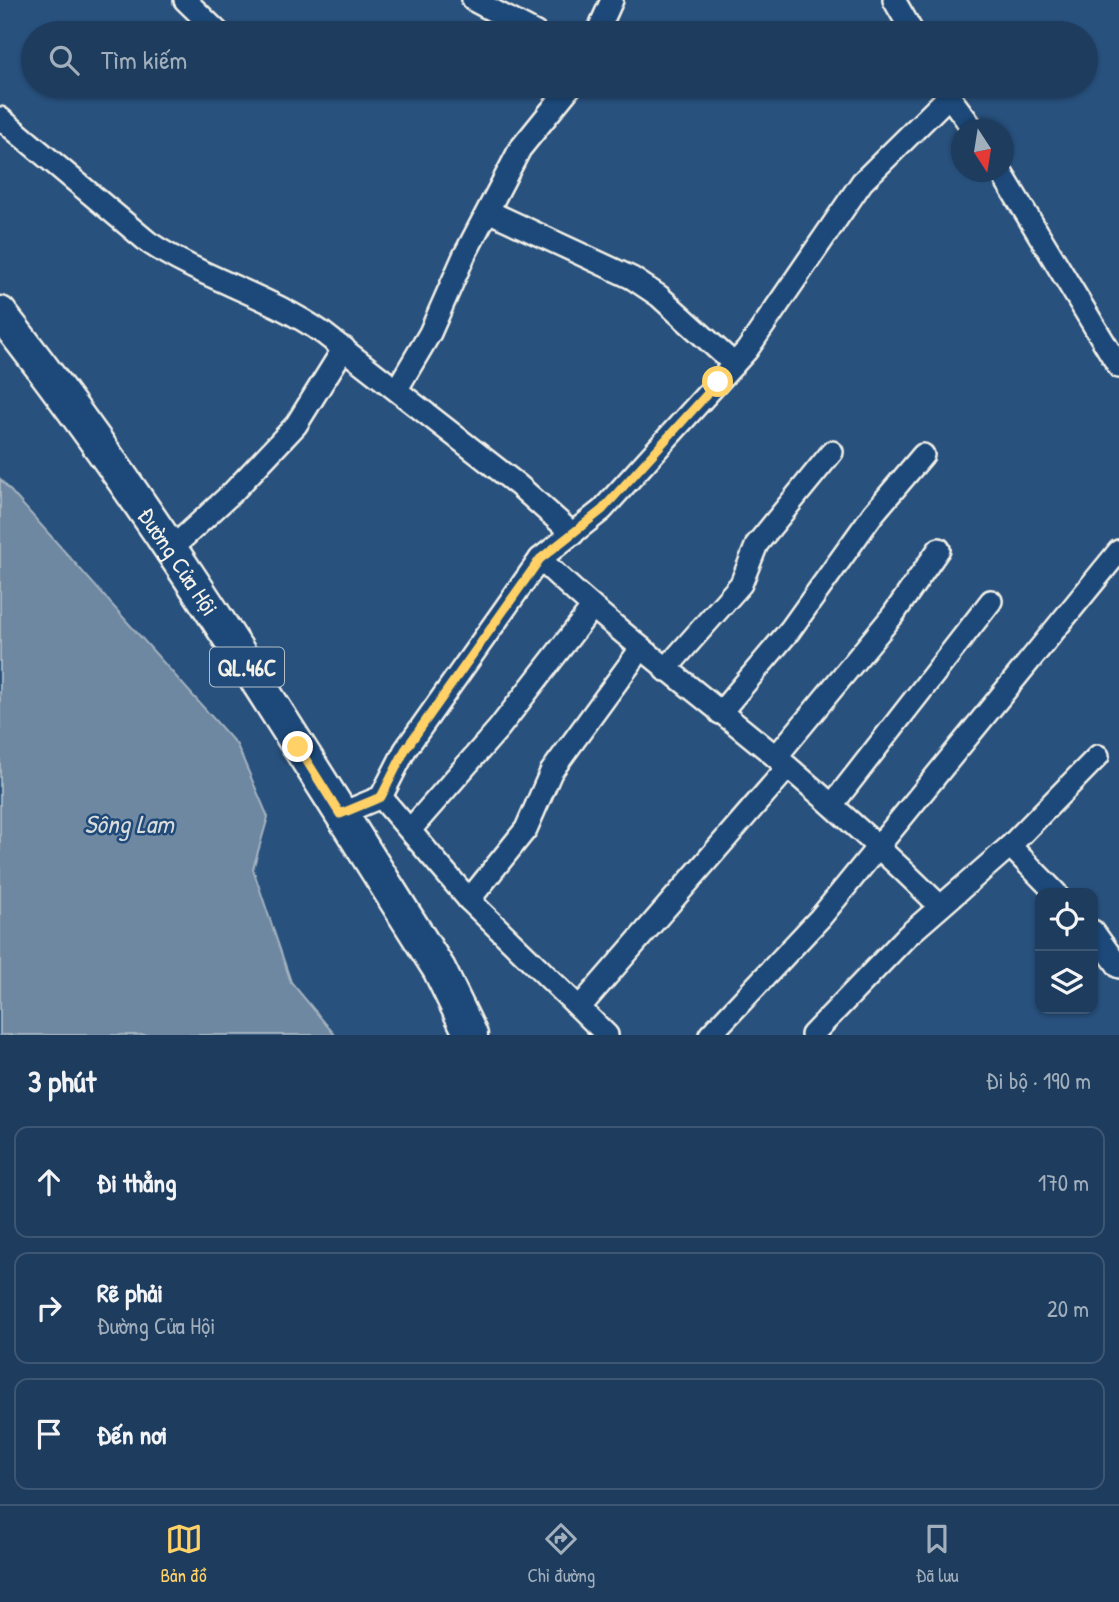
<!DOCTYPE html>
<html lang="vi">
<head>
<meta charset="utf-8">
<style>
  :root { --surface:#1e3d5e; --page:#264464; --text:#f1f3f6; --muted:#a1aebc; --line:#3c5673; --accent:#ffd166 }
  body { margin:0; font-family:"Patrick Hand",sans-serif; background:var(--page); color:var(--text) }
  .controls { position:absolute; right:21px; bottom:21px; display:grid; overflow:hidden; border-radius:14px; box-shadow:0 2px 5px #0004 }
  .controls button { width:63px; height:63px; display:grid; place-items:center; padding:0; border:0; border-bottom:2px solid var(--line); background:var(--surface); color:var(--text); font:35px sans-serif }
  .compass { position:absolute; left:951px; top:119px; width:63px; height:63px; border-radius:50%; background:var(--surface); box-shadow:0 2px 5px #0004; rotate:168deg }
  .stop { position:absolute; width:21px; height:21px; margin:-16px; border:5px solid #ffd166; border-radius:50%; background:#fff }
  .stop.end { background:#ffd166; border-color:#fff; box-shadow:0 2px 7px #0008 }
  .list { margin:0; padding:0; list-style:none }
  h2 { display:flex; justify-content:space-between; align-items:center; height:91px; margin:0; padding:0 28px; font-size:30px }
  h2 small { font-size:23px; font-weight:400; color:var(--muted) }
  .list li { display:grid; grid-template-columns:46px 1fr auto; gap:21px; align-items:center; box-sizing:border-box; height:112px; margin:0 14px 14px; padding:0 14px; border:2px solid var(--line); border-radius:14px }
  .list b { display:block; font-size:26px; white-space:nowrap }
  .list p { margin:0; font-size:23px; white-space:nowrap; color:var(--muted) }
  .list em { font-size:23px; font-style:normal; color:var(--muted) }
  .icon { flex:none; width:38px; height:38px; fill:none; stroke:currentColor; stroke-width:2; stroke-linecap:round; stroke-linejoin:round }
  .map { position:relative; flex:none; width:1119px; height:1035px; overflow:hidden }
  .search { position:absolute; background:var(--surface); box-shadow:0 2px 5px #0004; left:21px; right:21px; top:21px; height:77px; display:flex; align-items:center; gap:18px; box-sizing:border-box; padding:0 24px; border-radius:38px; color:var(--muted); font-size:26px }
  .sheet { height:469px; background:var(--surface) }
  nav { display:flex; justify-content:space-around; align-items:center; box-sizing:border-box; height:98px; border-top:2px solid var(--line); background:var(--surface); font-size:19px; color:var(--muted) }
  nav a { display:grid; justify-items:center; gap:4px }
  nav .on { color:var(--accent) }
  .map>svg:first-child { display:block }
</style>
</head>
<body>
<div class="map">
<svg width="1119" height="1035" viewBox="0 0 1119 1035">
  <rect width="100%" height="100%" fill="#28517e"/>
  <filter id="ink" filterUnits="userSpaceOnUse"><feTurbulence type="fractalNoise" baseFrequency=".0143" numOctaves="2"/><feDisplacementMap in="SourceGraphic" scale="14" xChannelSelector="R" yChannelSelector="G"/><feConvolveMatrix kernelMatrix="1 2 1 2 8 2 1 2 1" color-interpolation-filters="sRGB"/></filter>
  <g filter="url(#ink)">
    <path fill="#6e88a2" stroke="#a4b2be" stroke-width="2" d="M0 479 237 745 268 817 253 869 291 982 335 1035H0Z"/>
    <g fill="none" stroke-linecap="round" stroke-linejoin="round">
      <g stroke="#f4f1e8" stroke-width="26">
        <g id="street">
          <path d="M185 0 219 33"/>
          <path d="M473 0 536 33"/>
          <path d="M894 0 913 33"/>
          <path d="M597 33 612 0"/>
          <path d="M943 88 974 130"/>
          <path d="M0 118 148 242C203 279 269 295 323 333L518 485 573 534"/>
          <path d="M1001 172 1119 367"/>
          <path d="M488 211 632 278 659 296 734 364"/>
          <path d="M397 389 430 333 464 256 520 149 571 86"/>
          <path d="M171 549 233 492 296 425 344 348"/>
          <path d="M540 559C618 634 705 697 788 767 841 812 891 858 940 906"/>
          <path d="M665 670 741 584 757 544 832 452"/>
          <path d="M720 713 790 630 873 514 923 455"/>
          <path d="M776 757 893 615 939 549"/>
          <path d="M381 797 469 900 607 1035"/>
          <path d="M832 805 991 601"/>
          <path d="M340 814 381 797 405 750 540 559 602 510 747 350 862 182 948 97"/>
          <path d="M410 830 499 728 592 608"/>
          <path d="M1010 846 1056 893"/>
          <path d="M469 900 526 829 551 772 640 650"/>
          <path d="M1093 931 1119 967"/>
          <path d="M580 1007 788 767"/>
          <path d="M710 1035 820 918 1119 551"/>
          <path d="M812 1035 907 936 1010 846 1098 756"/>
        </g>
      </g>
      <g stroke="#f4f1e8" stroke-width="37">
        <g id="primary">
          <path id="s1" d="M0 313C163 520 298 747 439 969L471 1035"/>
        </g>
      </g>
      <use href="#street" stroke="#1f4a7a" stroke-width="21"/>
      <use href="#primary" stroke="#1f4a7a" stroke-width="32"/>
    </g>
  </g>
  <g fill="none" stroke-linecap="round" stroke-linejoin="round" filter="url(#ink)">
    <path stroke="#ffd166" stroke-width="9" d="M298 747 340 814 381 797 405 750 540 559 602 510 718 382"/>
  </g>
  <g text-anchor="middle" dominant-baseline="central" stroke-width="5" stroke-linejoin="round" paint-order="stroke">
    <rect fill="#1f4a7a" stroke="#b4bfc7" stroke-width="2" x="210" y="647.5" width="74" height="39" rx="5"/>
    <g font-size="23" font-weight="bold" fill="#f4f1e8">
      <text x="247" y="667">QL.46C</text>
    </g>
    <g font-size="24" fill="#f4f1e8" stroke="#1f4a7a">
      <text stroke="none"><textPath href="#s1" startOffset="306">Đường Cửa Hội</textPath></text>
    </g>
    <g font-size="26" font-style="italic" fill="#d9dcda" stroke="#1f4a7a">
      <text x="129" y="823">Sông Lam</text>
    </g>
  </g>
</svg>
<div class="controls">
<button><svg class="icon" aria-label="locate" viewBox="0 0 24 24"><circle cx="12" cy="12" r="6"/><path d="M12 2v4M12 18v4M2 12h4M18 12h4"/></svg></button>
<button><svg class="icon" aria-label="layers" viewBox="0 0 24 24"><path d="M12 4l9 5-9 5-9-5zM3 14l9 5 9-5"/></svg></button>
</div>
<svg class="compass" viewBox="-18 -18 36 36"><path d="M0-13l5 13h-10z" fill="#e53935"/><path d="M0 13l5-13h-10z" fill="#a1aebc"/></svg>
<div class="stop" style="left:718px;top:382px"></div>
<div class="stop end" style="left:298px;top:747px"></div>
<div class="search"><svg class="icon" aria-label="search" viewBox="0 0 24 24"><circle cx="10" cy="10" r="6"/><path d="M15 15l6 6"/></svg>Tìm kiếm</div>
</div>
<section class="sheet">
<h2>3 phút<small>Đi bộ · 190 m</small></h2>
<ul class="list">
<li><svg class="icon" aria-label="ahead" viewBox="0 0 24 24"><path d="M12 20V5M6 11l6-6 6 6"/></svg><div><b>Đi thẳng</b></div><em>170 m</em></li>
<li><svg class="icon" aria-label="right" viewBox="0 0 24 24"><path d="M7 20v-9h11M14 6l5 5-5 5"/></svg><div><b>Rẽ phải</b><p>Đường Cửa Hội</p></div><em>20 m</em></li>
<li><svg class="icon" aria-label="arrive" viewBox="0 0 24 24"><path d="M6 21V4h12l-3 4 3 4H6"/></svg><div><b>Đến nơi</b></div></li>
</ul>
</section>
<nav>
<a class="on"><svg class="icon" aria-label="map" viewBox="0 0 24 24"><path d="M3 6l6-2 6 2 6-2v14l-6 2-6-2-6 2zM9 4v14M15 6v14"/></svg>Bản đồ</a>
<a><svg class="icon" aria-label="directions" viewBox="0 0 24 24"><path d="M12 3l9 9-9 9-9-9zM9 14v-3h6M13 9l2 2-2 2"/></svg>Chỉ đường</a>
<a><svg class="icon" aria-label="saved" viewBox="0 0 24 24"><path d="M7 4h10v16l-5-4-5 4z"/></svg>Đã lưu</a>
</nav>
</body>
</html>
